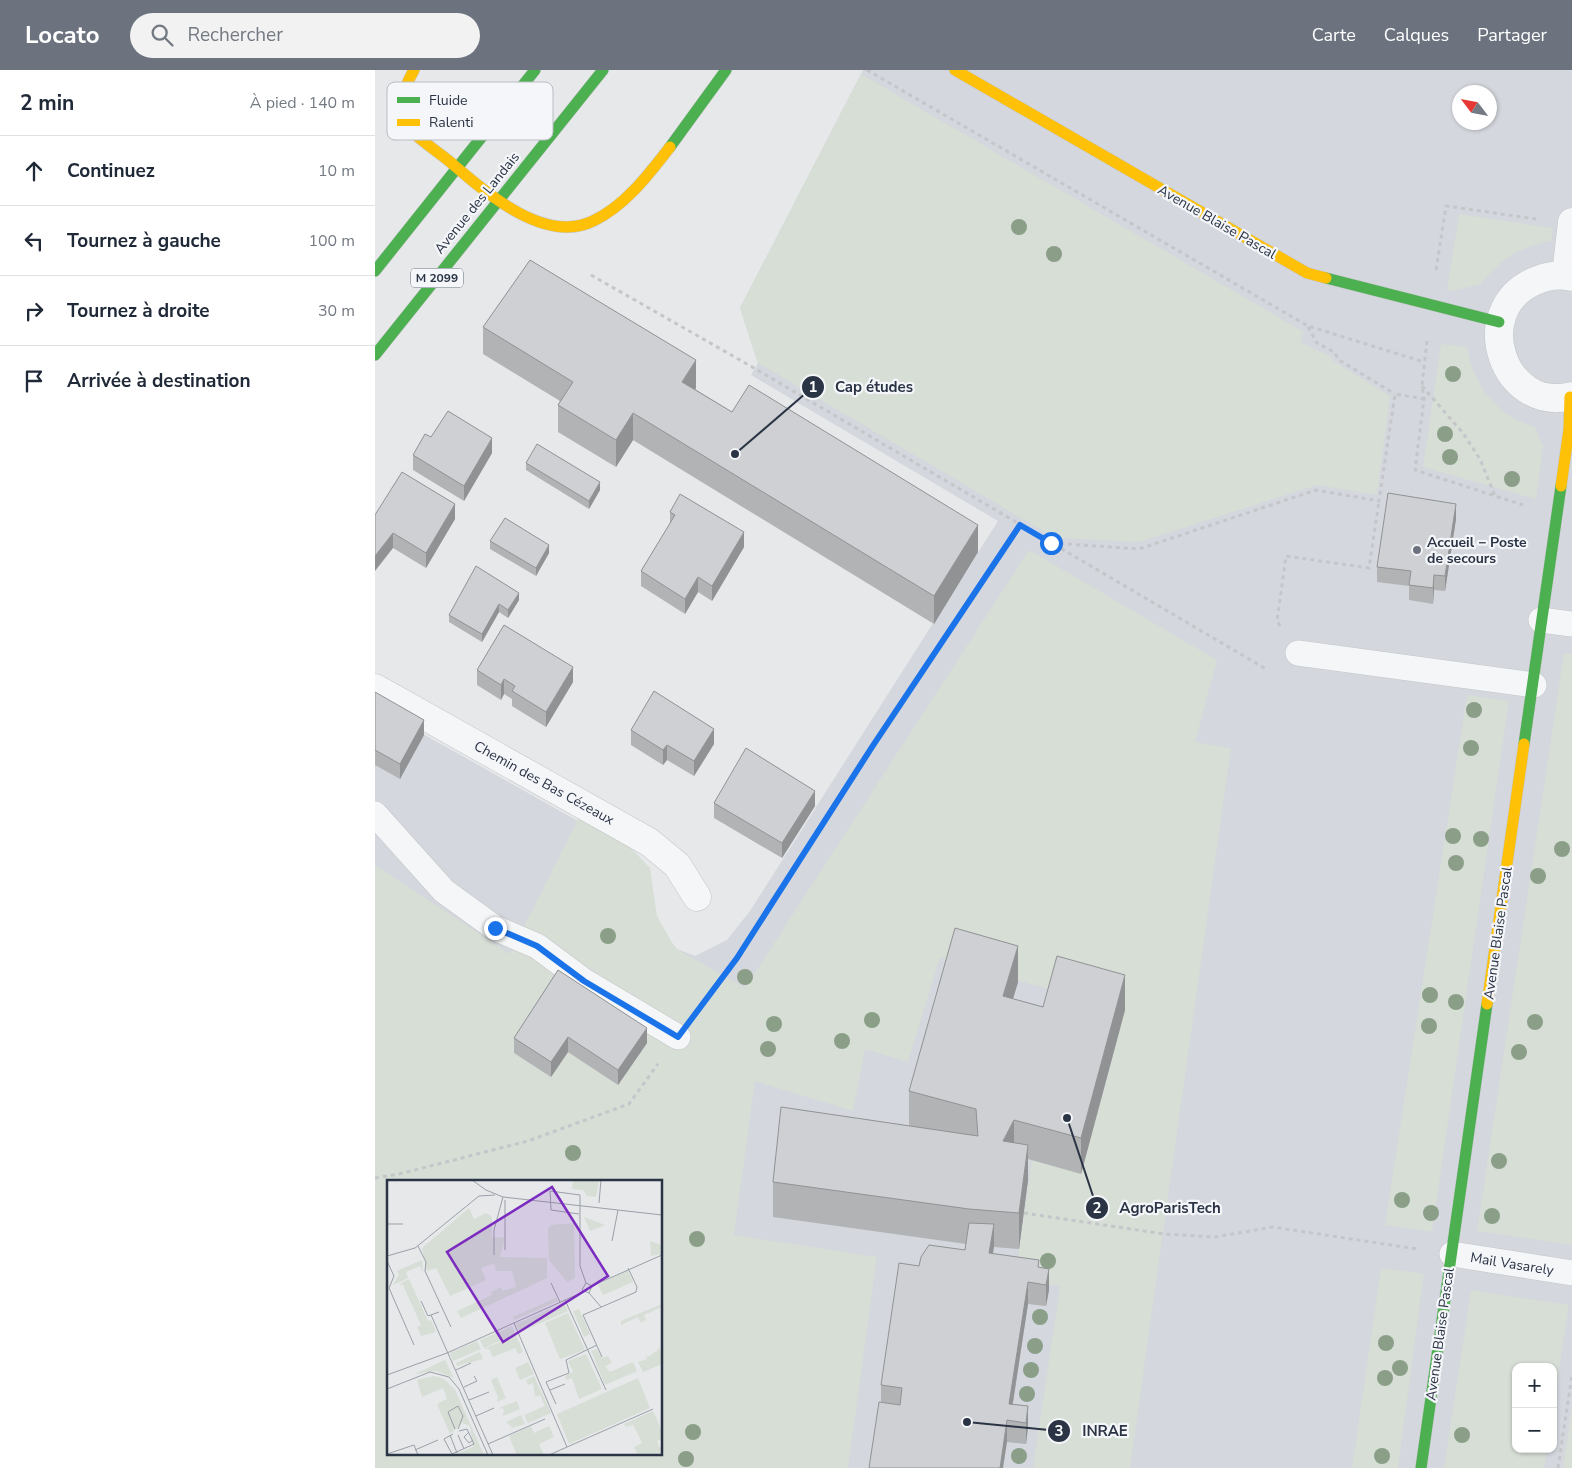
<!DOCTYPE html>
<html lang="fr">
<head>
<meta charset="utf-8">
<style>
  :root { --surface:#fff; --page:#f2f2f3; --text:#1f2937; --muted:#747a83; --line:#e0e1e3; --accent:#6c737f }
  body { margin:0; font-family:"Nunito Sans",sans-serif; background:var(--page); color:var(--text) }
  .controls { position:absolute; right:15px; bottom:15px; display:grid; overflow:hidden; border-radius:10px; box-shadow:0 1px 4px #0004 }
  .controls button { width:45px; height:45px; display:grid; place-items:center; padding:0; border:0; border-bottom:1px solid var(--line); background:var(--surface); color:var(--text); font:25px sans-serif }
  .compass { position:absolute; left:1077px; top:15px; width:45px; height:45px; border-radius:50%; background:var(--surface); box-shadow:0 1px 4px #0004; rotate:302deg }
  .stop { position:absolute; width:15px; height:15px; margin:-11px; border:4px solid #1a73e8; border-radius:50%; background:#fff }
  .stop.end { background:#1a73e8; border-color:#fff; box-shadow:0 1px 5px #0008 }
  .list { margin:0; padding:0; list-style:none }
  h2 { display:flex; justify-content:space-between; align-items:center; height:65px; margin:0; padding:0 20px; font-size:21px }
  h2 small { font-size:16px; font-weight:400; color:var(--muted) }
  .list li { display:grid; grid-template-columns:32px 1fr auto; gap:15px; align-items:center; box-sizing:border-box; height:70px; padding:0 20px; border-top:1px solid var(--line) }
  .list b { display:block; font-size:19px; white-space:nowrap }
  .list em { font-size:16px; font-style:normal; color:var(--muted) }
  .icon { flex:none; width:28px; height:28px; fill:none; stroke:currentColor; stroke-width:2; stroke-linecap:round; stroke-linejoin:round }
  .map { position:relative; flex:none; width:1197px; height:1398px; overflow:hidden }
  header { display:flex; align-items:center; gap:30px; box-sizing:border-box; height:70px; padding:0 25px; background:var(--accent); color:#fff }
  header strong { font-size:24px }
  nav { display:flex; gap:28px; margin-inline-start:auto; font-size:18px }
  .search { width:350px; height:45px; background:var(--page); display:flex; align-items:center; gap:12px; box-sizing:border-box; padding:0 18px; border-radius:28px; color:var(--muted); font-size:19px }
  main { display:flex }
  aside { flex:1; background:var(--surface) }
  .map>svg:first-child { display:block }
</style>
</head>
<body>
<header>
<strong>Locato</strong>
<div class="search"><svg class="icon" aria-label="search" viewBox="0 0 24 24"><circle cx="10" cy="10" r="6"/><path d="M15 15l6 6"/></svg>Rechercher</div>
<nav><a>Carte</a><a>Calques</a><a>Partager</a></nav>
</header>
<main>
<aside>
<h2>2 min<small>À pied · 140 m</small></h2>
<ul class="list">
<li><svg class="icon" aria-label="ahead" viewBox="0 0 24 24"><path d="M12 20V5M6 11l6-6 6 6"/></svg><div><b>Continuez</b></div><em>10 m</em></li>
<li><svg class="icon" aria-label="left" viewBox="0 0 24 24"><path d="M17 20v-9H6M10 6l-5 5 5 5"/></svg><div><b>Tournez à gauche</b></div><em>100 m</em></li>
<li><svg class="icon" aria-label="right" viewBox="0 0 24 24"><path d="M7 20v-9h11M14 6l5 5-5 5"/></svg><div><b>Tournez à droite</b></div><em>30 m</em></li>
<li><svg class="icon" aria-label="arrive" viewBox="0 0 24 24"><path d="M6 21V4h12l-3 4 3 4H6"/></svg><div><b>Arrivée à destination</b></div></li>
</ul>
</aside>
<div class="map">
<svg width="1197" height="1398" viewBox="0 0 1197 1398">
  <rect width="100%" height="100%" fill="#e6e8ea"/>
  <path fill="#d4d7dd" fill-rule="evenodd" d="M488 0H1197V1398H0V637L258 782 281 853 302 879 320 886 352 870 375 841 623 451 376 305 383 293 365 238ZM1084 22H1114V52H1084ZM14 1112H286V1384H14ZM1141 1297H1178V1379H1141Z"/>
  <g fill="#d6ded6" fill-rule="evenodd">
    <path d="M486 4 929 262 925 272 955 286 958 291 1015 326 1002 425 942 415 764 472 680 468 383 293 365 238Z"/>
    <path d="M1084 144 1178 158 1176 171C1146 176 1124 190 1106 214L1078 221 1072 220Z"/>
    <path d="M1066 274 1092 277C1098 316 1122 346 1160 357L1168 376 1161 429 1048 397Z"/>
    <path d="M654 480 842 590 820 672 856 678 755 1398H658L685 1216 642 1209 644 1179 657 1090 706 1103 682 921 580 894 565 887 533 992 490 979 478 1041 380 1011 359 1165 502 1187 473 1398H0V795L135 884 203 749 252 774 275 798 282 846 300 878 370 918ZM14 1112H286V1384H14Z"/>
    <path d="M1189 583 1197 584V1175L1102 1161Z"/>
    <path d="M1092 625 1134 631 1057 1162 1010 1155Z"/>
    <path d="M1006 1198 1049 1204 1023 1398H977Z"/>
    <path d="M1096 1220 1194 1235 1178 1338V1297H1141V1379H1172L1169 1398H1069Z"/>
    <path d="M1197 1337V1398H1188Z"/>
  </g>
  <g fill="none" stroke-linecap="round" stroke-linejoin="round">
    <g stroke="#c4c6c8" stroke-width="26">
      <g id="lane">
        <path d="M1166 550 1197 554"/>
        <path d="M923 583 1159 615"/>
        <path d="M0 744 69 821 120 858 162 876 209 911 303 967"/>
        <path d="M1077 1184 1197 1203"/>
      </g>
    </g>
    <g stroke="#c4c6c8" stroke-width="29">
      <g id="street">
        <path d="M1191 205 1197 152"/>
        <path d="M1197 207C1185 204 1171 206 1160 211 1093 240 1128 344 1197 326"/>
        <path d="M0 618 274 772 302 795 322 827"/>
      </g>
    </g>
    <g stroke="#c4c6c8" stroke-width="12">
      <g id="fast">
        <path d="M295 77 351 0"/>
        <path d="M0 201 160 0"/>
        <path d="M951 208 1124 252"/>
        <path d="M0 285 228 0"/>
        <path d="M1149 674 1186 416"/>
        <path d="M1046 1398 1112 934"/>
      </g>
    </g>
    <g stroke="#c4c6c8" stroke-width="12">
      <g id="slow">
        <path d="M39 0C25 24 22 43 41 65 52 75 63 82 74 91 109 121 169 175 218 151 250 136 274 104 295 77"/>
        <path d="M580 0 932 203 951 208"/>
        <path d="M1186 416 1194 359 1195 327"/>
        <path d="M1112 934 1149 674"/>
      </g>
    </g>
    <g stroke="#c5c6ca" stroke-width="3" stroke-dasharray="4 4" stroke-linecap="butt">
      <path d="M492 0 933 256 1049 292"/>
      <path d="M1061 200 1071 136 1161 149"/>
      <path d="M216 205 379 298 891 599"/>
      <path d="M933 257 942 273 959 282 964 290 1020 324"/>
      <path d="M1052 271 1047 315 1049 329 1040 400 1148 435"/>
      <path d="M1047 316 1088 363 1105 389 1120 426"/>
      <path d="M677 473 764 479 941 420 1004 431 1020 324 1049 329"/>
      <path d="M905 556 902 551 911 486 994 498 1004 431"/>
      <path d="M323 941 362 888 497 677 645 455"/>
      <path d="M0 1108 24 1104 153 1071 254 1034 283 994"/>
      <path d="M649 1143 789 1164 840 1167 898 1157 1042 1179"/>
      <path d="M1183 1398 1197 1305"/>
    </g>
    <use href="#lane" stroke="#f5f6f7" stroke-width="25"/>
    <use href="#street" stroke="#f5f6f7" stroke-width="28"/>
    <use href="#fast" stroke="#4caf50" stroke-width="11"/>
    <use href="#slow" stroke="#ffc107" stroke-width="11"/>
  </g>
  <g fill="#8a9e88">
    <circle cx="644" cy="157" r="8"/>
    <circle cx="679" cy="184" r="8"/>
    <circle cx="1078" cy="304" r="8"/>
    <circle cx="1070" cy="364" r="8"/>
    <circle cx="1075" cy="387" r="8"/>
    <circle cx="1137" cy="409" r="8"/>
    <circle cx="1099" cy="640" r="8"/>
    <circle cx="1096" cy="678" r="8"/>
    <circle cx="1078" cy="766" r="8"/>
    <circle cx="1106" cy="769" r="8"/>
    <circle cx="1187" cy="779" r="8"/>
    <circle cx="1081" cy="793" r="8"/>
    <circle cx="1163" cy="806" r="8"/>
    <circle cx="233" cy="866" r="8"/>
    <circle cx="370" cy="907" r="8"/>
    <circle cx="1055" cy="925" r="8"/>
    <circle cx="1081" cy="932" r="8"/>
    <circle cx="497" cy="950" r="8"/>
    <circle cx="1160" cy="952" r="8"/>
    <circle cx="399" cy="954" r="8"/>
    <circle cx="1054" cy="956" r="8"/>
    <circle cx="467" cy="971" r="8"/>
    <circle cx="393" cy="979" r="8"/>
    <circle cx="1144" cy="982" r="8"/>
    <circle cx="198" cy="1083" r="8"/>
    <circle cx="1124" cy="1091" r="8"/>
    <circle cx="1027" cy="1130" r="8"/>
    <circle cx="1056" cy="1143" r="8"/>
    <circle cx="1117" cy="1146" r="8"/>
    <circle cx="322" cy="1169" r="8"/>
    <circle cx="673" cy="1191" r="8"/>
    <circle cx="665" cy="1247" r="8"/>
    <circle cx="1011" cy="1273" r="8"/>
    <circle cx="660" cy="1276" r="8"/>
    <circle cx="1025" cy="1298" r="8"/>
    <circle cx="656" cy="1300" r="8"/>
    <circle cx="1010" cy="1308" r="8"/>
    <circle cx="652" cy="1324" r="8"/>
    <circle cx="318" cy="1362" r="8"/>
    <circle cx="1087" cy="1365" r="8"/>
    <circle cx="644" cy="1386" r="8"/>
    <circle cx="1007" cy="1386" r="8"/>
    <circle cx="311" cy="1389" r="8"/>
  </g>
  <g fill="#b1b3b5">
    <path d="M108 257 321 318 320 319 357 342 603 482 559 554 258 370 241 397 183 362V335L185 331 108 284Z"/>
    <path d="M56 367 117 383 89 431 38 400V385Z"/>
    <path d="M151 393 225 420 214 439 151 400Z"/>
    <path d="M295 442 369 477 337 531 323 522 310 544 266 516V501L295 454Z"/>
    <path d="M0 445 80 449 51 498 18 478Z"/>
    <path d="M1081 449 1070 521 1059 520 1058 534 1034 530V516L1002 512V497Z"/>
    <path d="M115 471 174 483 161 506 115 479Z"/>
    <path d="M144 530 133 548 124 542 107 572 74 552V545Z"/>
    <path d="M102 600 198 612 171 657 137 636V629L129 624 126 630 102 615Z"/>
    <path d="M0 622 49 665 25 709 0 695Z"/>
    <path d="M256 660 339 674 319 706 292 690 288 695 256 675Z"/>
    <path d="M339 733 440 736 407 788 339 748Z"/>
    <path d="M183 900 272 973 243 1015 193 982 176 1007 139 983V968Z"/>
    <path d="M643 912 638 929 668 937 750 940 706 1104 653 1089V1110L644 1179 619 1177 618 1184 664 1197 674 1220 671 1236 653 1234 638 1334 653 1336V1357L651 1374 632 1372 506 1332V1315L544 1196 590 1180 591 1174 398 1147V1112L534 1056V1021Z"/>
  </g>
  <g fill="#909294">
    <path d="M321 290V318L307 339V312Z"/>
    <path d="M258 343V370L241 397V370Z"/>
    <path d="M117 368V383L89 431V416Z"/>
    <path d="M225 412V420L214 439V431Z"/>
    <path d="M80 434V449L51 498V483Z"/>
    <path d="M1081 434V449L1070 521V506Z"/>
    <path d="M603 455V482L559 554V526Z"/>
    <path d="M369 462V477L337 531V516Z"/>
    <path d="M18 463V478L0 501V486Z"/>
    <path d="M174 475V483L161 506V498Z"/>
    <path d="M1059 505V520L1058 534V518Z"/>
    <path d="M323 507V522L310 544V529Z"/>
    <path d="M144 523V530L133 548V540Z"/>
    <path d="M124 534V542L107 572V564Z"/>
    <path d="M198 597V612L171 657V642Z"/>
    <path d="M129 609V624L126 630V615Z"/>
    <path d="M49 650V665L25 709V694Z"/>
    <path d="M339 659V674L319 706V691Z"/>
    <path d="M292 675V690L288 695V680Z"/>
    <path d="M440 721V736L407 788V773Z"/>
    <path d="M643 876V912L628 962V926Z"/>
    <path d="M750 905V940L706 1104V1068Z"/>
    <path d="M272 958V973L243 1015V1000Z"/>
    <path d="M193 967V982L176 1007V992Z"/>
    <path d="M639 1050V1085L628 1071Z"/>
    <path d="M653 1075V1110L644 1179V1143Z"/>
    <path d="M619 1154V1176L614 1205V1183Z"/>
    <path d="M674 1199V1220L671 1236V1215Z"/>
    <path d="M653 1212V1234L635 1350 634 1334Z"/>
    <path d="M653 1336V1357L651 1374V1353Z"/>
    <path d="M632 1350V1372L628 1398H625Z"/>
  </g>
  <g fill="#ced0d3" stroke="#909294">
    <path d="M155 190 321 290 307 312 357 342 374 315 603 455 559 526 258 343 241 370 183 335 198 312 108 257Z"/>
    <path d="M73 341 117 368 89 416 38 385 50 364 56 367Z"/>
    <path d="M162 374 225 412 214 431 151 393Z"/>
    <path d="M27 402 80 434 51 483 18 463 0 486V445Z"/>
    <path d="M1013 423 1081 434 1070 506 1059 505 1058 518 1034 515 1036 501 1002 497Z"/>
    <path d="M305 424 369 462 337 516 323 507 310 529 266 501 300 445 295 442Z"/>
    <path d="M130 448 174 475 161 498 115 471Z"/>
    <path d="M101 496 144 523 133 540 124 534 107 564 74 545Z"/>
    <path d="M129 555 198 597 171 642 137 621 140 616 129 609 126 615 102 600Z"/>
    <path d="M279 621 339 659 319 691 292 675 288 680 256 660Z"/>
    <path d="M0 622 49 650 25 694 0 680Z"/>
    <path d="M371 678 440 721 407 773 339 733Z"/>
    <path d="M580 858 643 876 628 926 668 937 682 886 750 905 706 1068 639 1050 628 1071 653 1075 644 1143 594 1139 398 1112 406 1037 603 1066 601 1039 534 1021Z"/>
    <path d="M183 900 272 958 243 1000 193 967 176 992 139 968Z"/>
    <path d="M594 1153 619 1154 614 1183 664 1190 663 1197 674 1199 671 1215 653 1212 634 1334 653 1336 651 1353 632 1350 625 1398H494L504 1332 525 1335 527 1318 506 1315 524 1193 544 1196 546 1187 554 1175 590 1180Z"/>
  </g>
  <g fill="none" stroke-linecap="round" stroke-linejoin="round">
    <path stroke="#1a73e8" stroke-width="6" d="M120 858 162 876 209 911 303 967 362 888 497 677 645 455 676 473"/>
  </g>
  <circle fill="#6c737f" stroke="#f4f6f9" stroke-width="2" cx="1042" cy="480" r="5"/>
  <g text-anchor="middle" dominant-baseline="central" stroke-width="4.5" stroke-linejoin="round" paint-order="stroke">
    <rect fill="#f4f6f9" stroke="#676e7b" stroke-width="1" x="36" y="198.5" width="52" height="19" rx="4"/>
    <g font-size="12" font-weight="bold" fill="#2b3445">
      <text x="62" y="208">M 2099</text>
    </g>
    <g font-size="14" fill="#2b3445" stroke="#f4f6f9">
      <text transform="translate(102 133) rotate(-51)">Avenue des Landais</text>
      <text transform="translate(842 152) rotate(30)">Avenue Blaise Pascal</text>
      <text transform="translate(169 713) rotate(29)">Chemin des Bas Cézeaux</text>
      <text transform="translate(1123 863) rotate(-82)">Avenue Blaise Pascal</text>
      <text transform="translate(1137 1194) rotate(9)">Mail Vasarely</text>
      <text transform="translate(1065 1264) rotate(-82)">Avenue Blaise Pascal</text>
    </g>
    <g font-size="14" font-weight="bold" fill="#2b3445" stroke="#f4f6f9" text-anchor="start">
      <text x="1052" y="472">Accueil − Poste<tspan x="1052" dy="16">de secours</tspan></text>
    </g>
  </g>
  <g transform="translate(12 1110)">
    <rect width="275" height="275" fill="#e6e8ea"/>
    <path d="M186 0H212L209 17 200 16 196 10 185 9ZM82 28 87 39 99 33 105 37V58L118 57 113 77 160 78V98L74 138 70 131 105 115 104 112 114 107 115 111 129 107 125 91H109L107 83 94 88 99 100 63 116 49 88 40 91 35 68ZM197 37 218 45 203 51ZM187 43 188 98 180 102 162 80 161 49 164 45ZM263 61 275 65V74L264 76ZM35 80 36 93 46 116 33 86 19 92 21 98 6 105 12 95 10 91ZM241 90 246 102 216 115 211 105ZM22 99 41 141 44 140 49 152 34 156 30 147 34 145 16 105 12 104ZM169 118 171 121 127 140 126 137ZM177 123 181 131 133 152 129 144ZM275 124V127L257 135 259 140 254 143 251 137 234 145V141ZM192 129 203 154 197 157 186 131ZM181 133 198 170 173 179 158 143ZM125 146 128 154 97 168 93 160ZM129 155 136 172 131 174 128 168 106 177 102 169H97ZM90 161 94 169 66 181 63 173ZM273 168 275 184 256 192 251 182 260 179 258 174 261 177ZM210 169 215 178 221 176 225 183 218 186 223 192 246 182 250 191 218 205 204 171ZM93 172 96 179 70 186 69 183ZM199 174 215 209 192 219 185 198 179 200 178 196 186 192 181 181ZM58 180 67 198 49 191 28 194ZM141 182 147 194 133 200 128 188ZM47 196 57 199 68 210 97 275H67L86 267 83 246 75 243 63 254 50 224 60 219 56 208 35 217 30 200ZM147 196 164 233 141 243 137 235 158 226 153 215 148 217 146 203 141 205 139 200ZM110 197 119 218 110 222 111 217 104 200ZM251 198 263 228 182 264 170 234ZM130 221 133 229 116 236 117 229 112 228ZM266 231 275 251V259L270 261 272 267 275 266V273L251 275 247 267 255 263 253 258 246 245 239 247 237 244ZM134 235 138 244 122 249 125 247 119 242ZM144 246 147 253 162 246 167 257 152 264 157 275H130L122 256Z" fill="#d6ded6"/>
    <path fill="none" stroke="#9ba0a8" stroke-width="1" d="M85 0 99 10 116 17 275 35M212 23 214 0M192 34 164 30 163 11 193 15V86L199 103 205 106M0 44H16M225 61 231 30M31 66 39 82 38 91 64 147M118 70V20M107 75V50L116 17M0 76 28 68 92 16 108 15M0 81 7 96 2 108 27 165M164 103 173 122M199 103 195 110 202 113 205 106 275 75M202 113 214 127M178 120 219 210M34 121 41 136 52 132M44 135 106 275M127 143 180 267M215 177 196 135 249 112 250 107 241 88M69 190 84 183M0 195 60 173 196 112M77 207 90 201 87 196M0 209 43 192 62 197 72 209 101 275M163 210 178 204M82 220 102 212M169 224 159 202 182 193 179 180 210 165M89 236 107 228M68 249 61 232 71 226 76 236 71 249M82 252 77 257 82 263 86 260M66 254 57 259 65 274 87 264 80 249 72 251M63 255 70 273M71 255 77 269M101 264 158 239M28 270 51 260M0 274 27 265 31 275M162 275 266 229"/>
    <path fill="#7b2cbf" fill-opacity="0.15" stroke="#7b2cbf" stroke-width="2.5" d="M165 7 221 96 116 162 60 72Z"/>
    <rect width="275" height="275" fill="none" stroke="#2b3445" stroke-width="2.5"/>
  </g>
  <rect x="12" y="12" width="166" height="58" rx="8" fill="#f4f6f9" stroke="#b8bcc3" stroke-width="1"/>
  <rect x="22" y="27" width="23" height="6" fill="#4caf50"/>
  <rect x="22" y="49" width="23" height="7" fill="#ffc107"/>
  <g font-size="14" fill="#2b3445">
    <text x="54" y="35">Fluide</text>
    <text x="54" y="57">Ralenti</text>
  </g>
  <path fill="none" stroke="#2b3445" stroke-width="2" d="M360 384L438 317M692 1048L722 1138M592 1352L684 1361"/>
  <g fill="#2b3445" stroke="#f4f6f9" stroke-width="2">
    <circle cx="360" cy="384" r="5"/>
    <circle cx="692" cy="1048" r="5"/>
    <circle cx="592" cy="1352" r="5"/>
    <circle cx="438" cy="317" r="12"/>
    <circle cx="722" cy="1138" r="12"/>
    <circle cx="684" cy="1361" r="12"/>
  </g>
  <g font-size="15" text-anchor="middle" font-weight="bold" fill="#fff">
    <text x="438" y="322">1</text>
    <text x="722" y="1143">2</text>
    <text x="684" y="1366">3</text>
  </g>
  <g font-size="15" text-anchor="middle" font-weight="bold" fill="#2b3445" stroke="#f4f6f9" stroke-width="4.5" stroke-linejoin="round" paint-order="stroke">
    <text x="499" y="322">Cap études</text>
    <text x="795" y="1143">AgroParisTech</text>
    <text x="730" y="1366">INRAE</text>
  </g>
</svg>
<div class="controls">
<button>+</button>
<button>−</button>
</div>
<svg class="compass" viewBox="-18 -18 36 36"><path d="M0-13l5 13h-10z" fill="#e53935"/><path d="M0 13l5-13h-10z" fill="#747a83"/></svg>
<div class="stop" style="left:676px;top:473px"></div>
<div class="stop end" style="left:120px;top:858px"></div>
</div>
</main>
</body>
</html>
